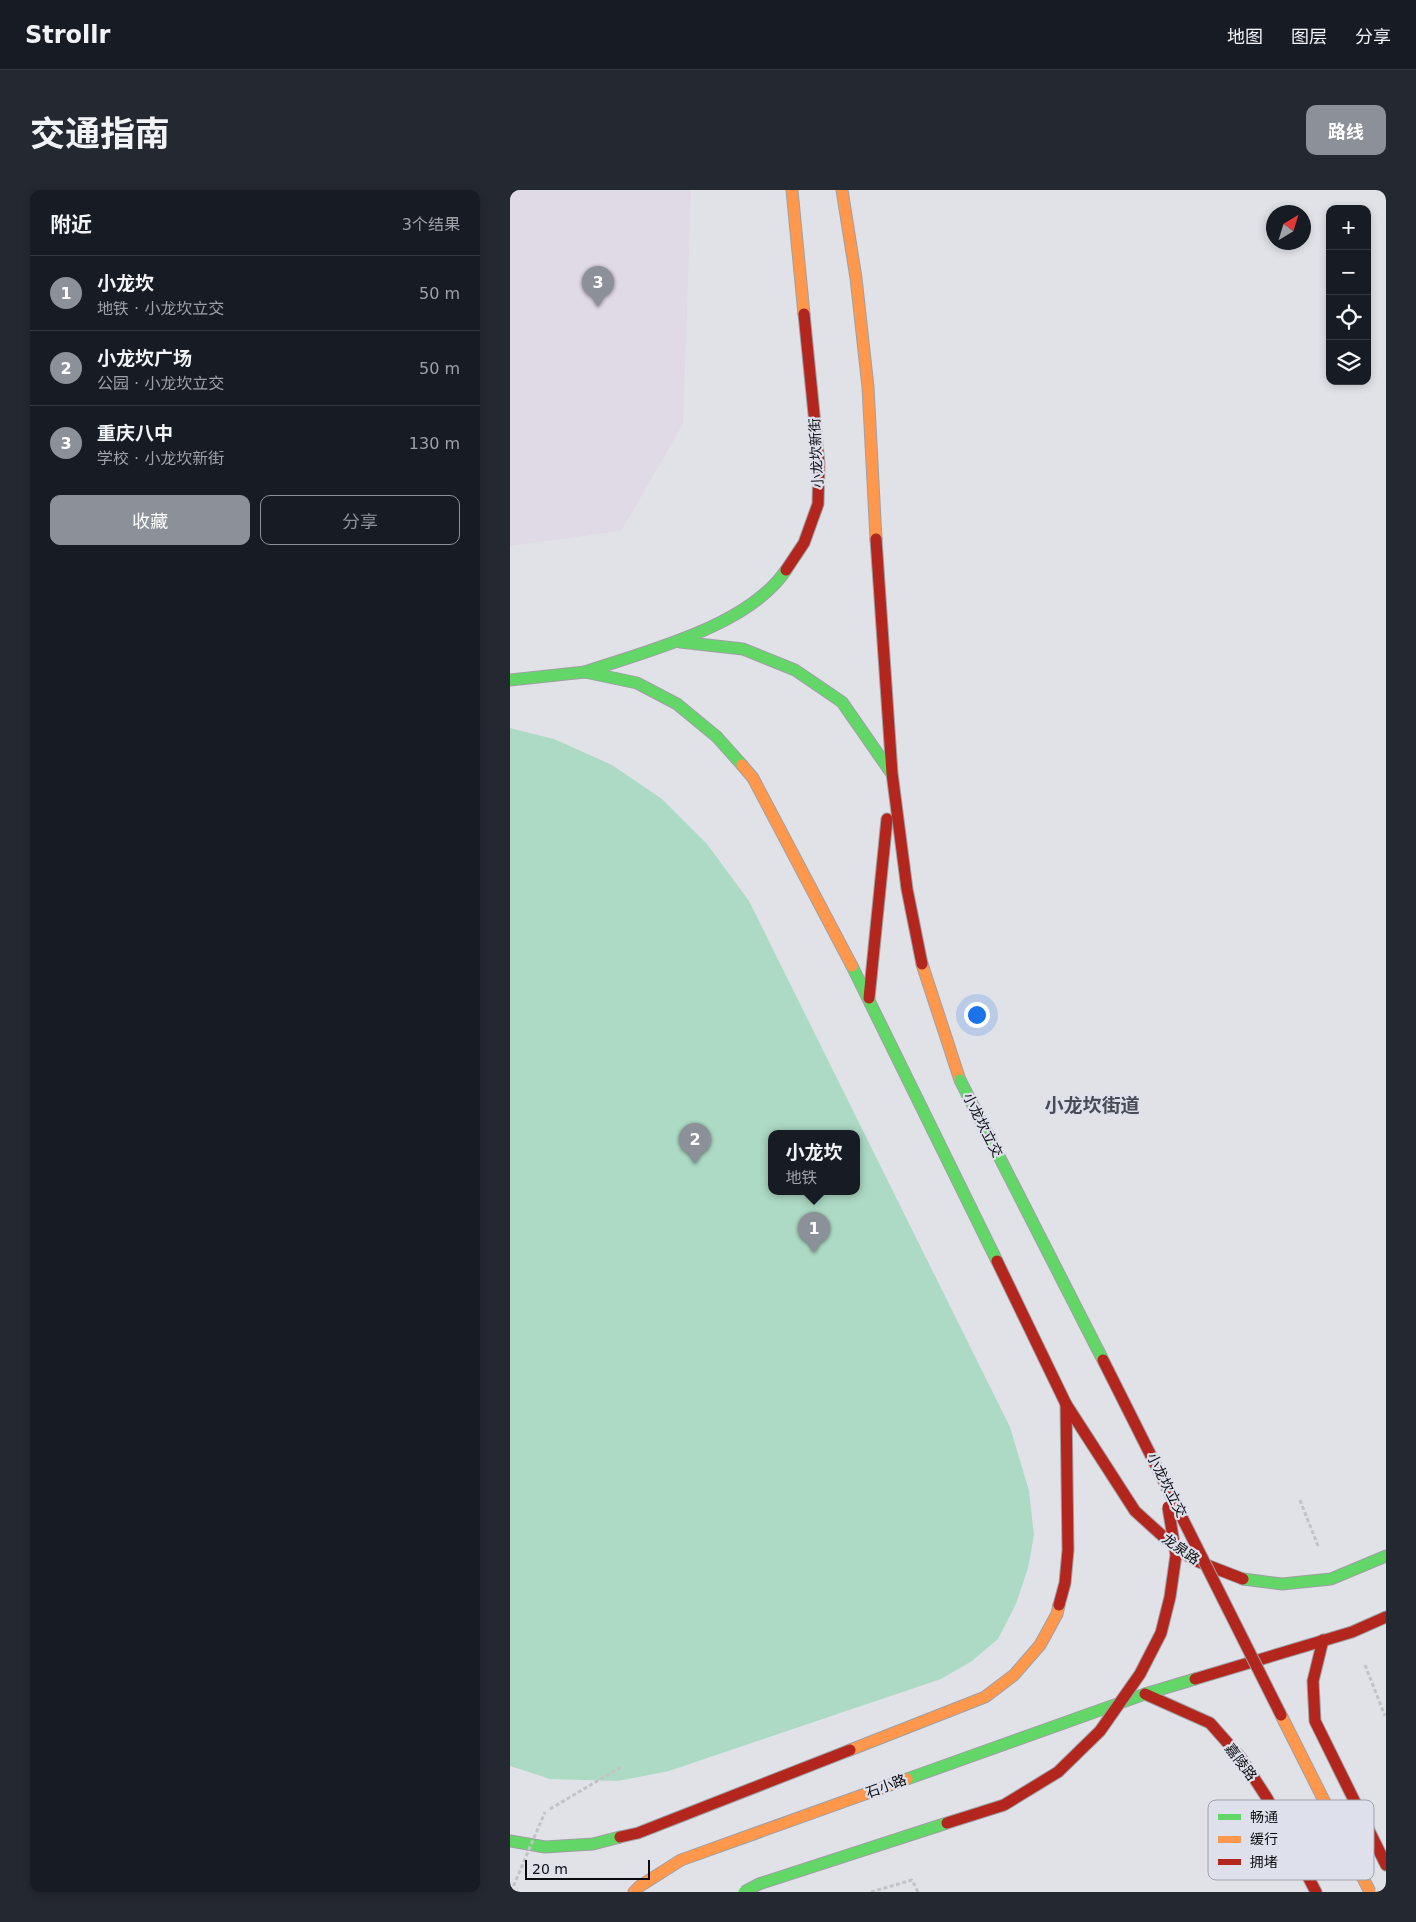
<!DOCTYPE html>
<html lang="zh">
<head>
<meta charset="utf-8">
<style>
  :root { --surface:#171b24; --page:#242831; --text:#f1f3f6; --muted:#9ea1a6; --line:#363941; --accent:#8c9099 }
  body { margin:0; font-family:"DejaVu Sans","Noto Sans SC",sans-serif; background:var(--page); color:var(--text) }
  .controls { position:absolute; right:15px; top:15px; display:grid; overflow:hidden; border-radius:10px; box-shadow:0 2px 8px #0003 }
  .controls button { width:45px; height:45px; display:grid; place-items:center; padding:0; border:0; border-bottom:1px solid var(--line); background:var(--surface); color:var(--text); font:25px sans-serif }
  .compass { position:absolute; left:756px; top:15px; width:45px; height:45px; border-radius:50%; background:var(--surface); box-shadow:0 2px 8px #0003; rotate:38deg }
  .scale { position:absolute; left:15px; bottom:12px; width:125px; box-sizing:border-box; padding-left:5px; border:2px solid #0b0c0f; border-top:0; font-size:14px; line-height:18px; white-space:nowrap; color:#0b0c0f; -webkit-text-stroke:4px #dee0eb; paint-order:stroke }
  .you { position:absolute; left:466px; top:824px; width:18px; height:18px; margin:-12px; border:4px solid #fff; border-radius:50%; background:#1a73e8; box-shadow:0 0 0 8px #1a73e833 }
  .badge { display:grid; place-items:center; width:32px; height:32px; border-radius:50%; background:var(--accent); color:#fff; font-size:16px; font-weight:700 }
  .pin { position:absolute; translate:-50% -41px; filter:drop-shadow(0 1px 2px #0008) }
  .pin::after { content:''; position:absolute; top:26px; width:18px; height:15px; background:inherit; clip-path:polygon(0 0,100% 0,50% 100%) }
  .popup { position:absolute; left:258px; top:940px; width:92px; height:65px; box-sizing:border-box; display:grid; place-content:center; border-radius:10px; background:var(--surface); filter:drop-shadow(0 1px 4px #0005); font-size:16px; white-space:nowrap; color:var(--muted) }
  .popup b { font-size:19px; color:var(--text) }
  .popup::after { content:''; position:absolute; left:50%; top:100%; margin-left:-10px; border:10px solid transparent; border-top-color:var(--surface) }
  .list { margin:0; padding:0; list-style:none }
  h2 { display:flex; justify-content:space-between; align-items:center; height:65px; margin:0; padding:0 20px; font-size:21px }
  h2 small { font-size:16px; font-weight:400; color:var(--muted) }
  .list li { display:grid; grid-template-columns:32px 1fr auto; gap:15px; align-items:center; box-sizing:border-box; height:75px; padding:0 20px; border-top:1px solid var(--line) }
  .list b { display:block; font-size:19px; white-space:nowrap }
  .list p { margin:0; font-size:16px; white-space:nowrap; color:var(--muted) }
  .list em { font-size:16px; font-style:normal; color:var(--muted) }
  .actions { display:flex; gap:10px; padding:15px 20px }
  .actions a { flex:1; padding:11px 0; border:1px solid var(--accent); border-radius:10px; text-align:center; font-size:18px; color:var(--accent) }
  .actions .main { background:var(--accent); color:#fff }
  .icon { flex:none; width:28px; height:28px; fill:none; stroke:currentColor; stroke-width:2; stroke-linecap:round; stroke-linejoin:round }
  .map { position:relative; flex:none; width:876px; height:1702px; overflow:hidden; border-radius:10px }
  header { display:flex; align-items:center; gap:30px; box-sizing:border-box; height:70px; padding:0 25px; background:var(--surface); border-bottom:1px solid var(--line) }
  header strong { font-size:24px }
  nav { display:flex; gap:28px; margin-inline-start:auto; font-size:18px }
  .intro { display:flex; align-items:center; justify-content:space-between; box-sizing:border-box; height:120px; padding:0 30px }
  h1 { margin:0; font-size:35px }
  .button { padding:12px 22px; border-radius:10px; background:var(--accent); color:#fff; font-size:18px; font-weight:700 }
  main { display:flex; gap:30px; padding:0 30px }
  aside { flex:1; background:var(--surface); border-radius:10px; box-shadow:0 2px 8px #0003 }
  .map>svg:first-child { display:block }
</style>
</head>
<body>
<header>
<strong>Strollr</strong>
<nav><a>地图</a><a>图层</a><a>分享</a></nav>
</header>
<div class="intro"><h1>交通指南</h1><a class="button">路线</a></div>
<main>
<aside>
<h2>附近<small>3个结果</small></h2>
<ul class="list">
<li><span class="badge">1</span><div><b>小龙坎</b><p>地铁 · 小龙坎立交</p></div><em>50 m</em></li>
<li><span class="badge">2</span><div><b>小龙坎广场</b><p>公园 · 小龙坎立交</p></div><em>50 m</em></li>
<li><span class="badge">3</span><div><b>重庆八中</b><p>学校 · 小龙坎新街</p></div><em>130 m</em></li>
</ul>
<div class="actions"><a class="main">收藏</a><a>分享</a></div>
</aside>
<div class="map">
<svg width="876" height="1702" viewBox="0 0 876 1702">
  <rect width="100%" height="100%" fill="#e1e2e8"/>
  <path fill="#e0d9e6" d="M0 0H181L173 234 111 341 0 356Z"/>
  <path fill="#addac4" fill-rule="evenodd" d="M0 538 44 549 102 575 152 609 197 654 239 711 500 1237 519 1301 524 1345 518 1378 506 1414 488 1449 462 1471 431 1489 159 1581 108 1591 40 1589 0 1576ZM262 944H346V1002H262Z"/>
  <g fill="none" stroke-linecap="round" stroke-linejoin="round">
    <g stroke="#9fa0a4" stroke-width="13">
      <g id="fast">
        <path d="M170 452 233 459 285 480 332 512 382 584"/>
        <path d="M75 482C137 461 239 436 276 380"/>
        <path d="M0 490 75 482 127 493 167 514 207 547 232 575"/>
        <path d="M342 776 487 1071"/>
        <path d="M733 1389 772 1394 821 1389 876 1366"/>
        <path d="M397 1589 635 1504 685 1489"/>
        <path d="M0 1651 35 1657 83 1654 110 1647"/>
      </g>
    </g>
    <g stroke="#9fa0a4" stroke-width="13">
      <g id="slow">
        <path d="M282 0 294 124"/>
        <path d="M332 0 346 88 358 197 366 349"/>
        <path d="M232 575 243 588 342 776"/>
        <path d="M412 774 450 890"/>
        <path d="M340 1560 475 1507 504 1485 530 1455 547 1424 549 1415"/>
        <path d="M124 1702 130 1696 171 1670 397 1589"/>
      </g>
    </g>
    <g stroke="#9fa0a4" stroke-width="13">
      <g id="jam">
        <path d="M366 349 382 583 397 699 412 774"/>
        <path d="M276 380 294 353 308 314 309 274 294 124"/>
        <path d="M359 808 377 629"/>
        <path d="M487 1071 556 1214 558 1360 555 1393 549 1415"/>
        <path d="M556 1214 625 1321 657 1350 684 1370 733 1389"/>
        <path d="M813 1450 803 1491 805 1531 876 1675"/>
        <path d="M685 1489 842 1442 876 1427"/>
        <path d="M635 1504 700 1533 731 1568 757 1608 806 1702"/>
        <path d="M110 1647 128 1643 340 1560"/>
      </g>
    </g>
    <g stroke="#c2c3c5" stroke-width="3" stroke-dasharray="4 2.5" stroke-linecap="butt">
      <path d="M790 1310 808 1356"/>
      <path d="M855 1475 875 1526"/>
      <path d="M40 1619 111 1577"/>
      <path d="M361 1702 402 1690 408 1702"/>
    </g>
    <use href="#fast" stroke="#63d668" stroke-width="11"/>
    <use href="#slow" stroke="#ff974d" stroke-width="11"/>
    <use href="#jam" stroke="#b3261e" stroke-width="11"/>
    <g stroke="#9fa0a4" stroke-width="13" stroke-linecap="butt">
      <g id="fast-bridge">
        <path d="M450 890 593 1170"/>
        <path d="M234 1702 249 1694 437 1633"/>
      </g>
    </g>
    <g stroke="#9fa0a4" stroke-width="13" stroke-linecap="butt">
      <path id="slow-bridge" d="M771 1525 860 1702"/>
    </g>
    <g stroke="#9fa0a4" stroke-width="13" stroke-linecap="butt">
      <g id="jam-bridge">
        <path d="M593 1170 771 1525"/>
        <path d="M437 1633 494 1615 548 1582 590 1541 630 1484 651 1443 660 1407 666 1365 658 1317"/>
      </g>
    </g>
    <path stroke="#c2c3c5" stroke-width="3" stroke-dasharray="4 2.5" stroke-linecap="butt" d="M1 1702 35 1622"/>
    <use href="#fast-bridge" stroke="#63d668" stroke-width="11"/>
    <use href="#slow-bridge" stroke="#ff974d" stroke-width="11"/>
    <use href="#jam-bridge" stroke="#b3261e" stroke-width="11"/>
  </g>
  <g text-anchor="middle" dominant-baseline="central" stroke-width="4.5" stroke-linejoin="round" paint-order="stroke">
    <g font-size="14" fill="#0b0c0f" stroke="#dee0eb">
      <text transform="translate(306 263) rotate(-93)">小龙坎新街</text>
      <text transform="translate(473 935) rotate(63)">小龙坎立交</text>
      <text transform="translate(657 1295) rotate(63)">小龙坎立交</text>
      <text transform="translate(671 1359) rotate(35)">龙泉路</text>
      <text transform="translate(731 1572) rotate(53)">嘉陵路</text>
      <text transform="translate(376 1596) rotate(-20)">石小路</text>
    </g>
    <g font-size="19" font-weight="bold" fill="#4a4c55" stroke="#dee0eb">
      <text x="582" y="915">小龙坎街道</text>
    </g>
  </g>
  <rect x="698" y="1610" width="166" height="80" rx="8" fill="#dee0eb" stroke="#9fa0a9" stroke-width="1"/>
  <rect x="708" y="1624" width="23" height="6" fill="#63d668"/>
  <rect x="708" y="1646" width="23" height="7" fill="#ff974d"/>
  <rect x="708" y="1669" width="23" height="6" fill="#b3261e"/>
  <g font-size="14" fill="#0b0c0f">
    <text x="740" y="1632">畅通</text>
    <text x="740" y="1654">缓行</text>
    <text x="740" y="1677">拥堵</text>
  </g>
</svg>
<div class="controls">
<button>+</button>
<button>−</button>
<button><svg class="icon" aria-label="locate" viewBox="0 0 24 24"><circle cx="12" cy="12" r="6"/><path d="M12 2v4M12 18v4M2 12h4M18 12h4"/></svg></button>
<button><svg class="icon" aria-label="layers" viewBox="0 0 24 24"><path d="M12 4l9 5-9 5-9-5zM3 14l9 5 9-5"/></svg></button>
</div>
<svg class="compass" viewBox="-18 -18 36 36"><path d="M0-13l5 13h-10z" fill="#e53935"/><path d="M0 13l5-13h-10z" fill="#9ea1a6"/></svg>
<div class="scale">20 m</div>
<div class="you"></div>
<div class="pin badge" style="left:304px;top:1063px">1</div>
<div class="popup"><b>小龙坎</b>地铁</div>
<div class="pin badge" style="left:185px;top:974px">2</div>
<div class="pin badge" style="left:88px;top:117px">3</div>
</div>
</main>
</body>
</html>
